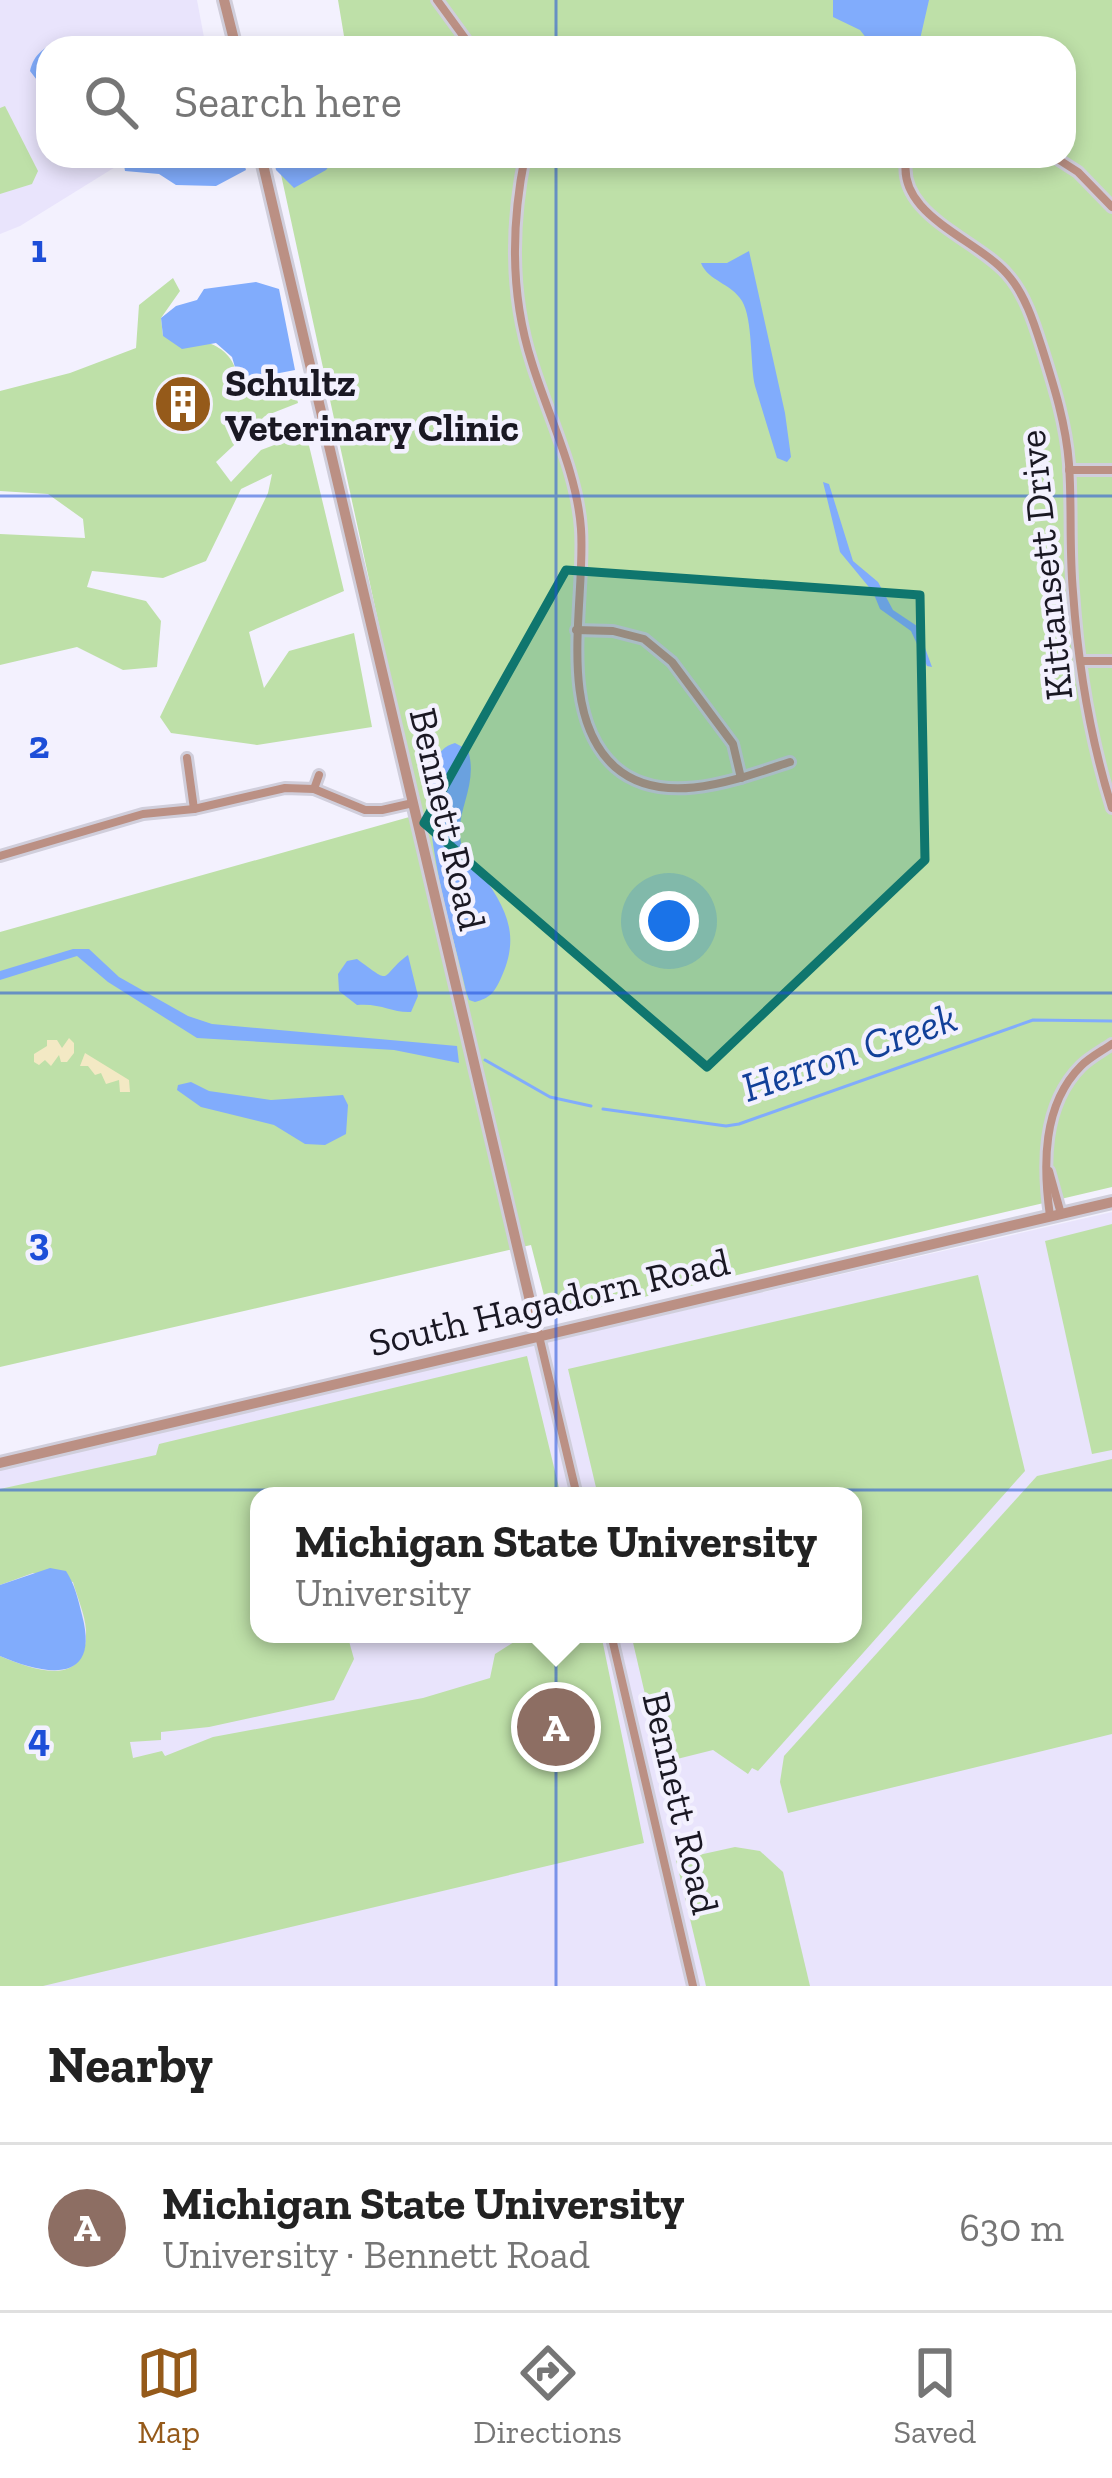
<!DOCTYPE html>
<html lang="en">
<head>
<meta charset="utf-8">
<style>
  :root { --surface:#fff; --page:#f2f2f2; --text:#222; --muted:#767676; --line:#e0e0e0; --accent:#955a1a }
  body { margin:0; font-family:"Zilla Slab",serif; background:var(--page); color:var(--text) }
  .you { position:absolute; left:669px; top:921px; width:42px; height:42px; margin:-30px; border:9px solid #fff; border-radius:50%; background:#1a73e8; box-shadow:0 0 0 18px #1a73e833 }
  .badge { display:grid; place-items:center; width:78px; height:78px; border-radius:50%; background:var(--accent); color:#fff; font-size:39px; font-weight:700 }
  .pin { position:absolute; translate:-50% -50%; border:6px solid #fff; box-shadow:0 3px 12px #0006 }
  .popup { position:absolute; left:250px; top:1487px; width:612px; height:156px; box-sizing:border-box; display:grid; place-content:center; border-radius:24px; background:var(--surface); filter:drop-shadow(0 3px 9px #0005); font-size:39px; white-space:nowrap; color:var(--muted) }
  .popup b { font-size:45px; color:var(--text) }
  .popup::after { content:''; position:absolute; left:50%; top:100%; margin-left:-24px; border:24px solid transparent; border-top-color:var(--surface) }
  .list { margin:0; padding:0; list-style:none }
  h2 { display:flex; justify-content:space-between; align-items:center; height:156px; margin:0; padding:0 48px; font-size:51px }
  h2 small { font-size:39px; font-weight:400; color:var(--muted) }
  .list li { display:grid; grid-template-columns:78px 1fr auto; gap:36px; align-items:center; box-sizing:border-box; height:168px; padding:0 48px; border-top:3px solid var(--line) }
  .list b { display:block; font-size:45px; white-space:nowrap }
  .list p { margin:0; font-size:39px; white-space:nowrap; color:var(--muted) }
  .list em { font-size:39px; font-style:normal; color:var(--muted) }
  .icon { flex:none; width:66px; height:66px; fill:none; stroke:currentColor; stroke-width:2; stroke-linecap:round; stroke-linejoin:round }
  .map { position:relative; flex:none; width:1112px; height:1986px; overflow:hidden }
  .search { position:absolute; background:var(--surface); box-shadow:0 6px 18px #0003; left:36px; right:36px; top:36px; height:132px; display:flex; align-items:center; gap:30px; box-sizing:border-box; padding:0 42px; border-radius:36px; color:var(--muted); font-size:45px }
  .sheet { height:324px; background:var(--surface) }
  nav { display:flex; justify-content:space-around; align-items:center; box-sizing:border-box; height:168px; border-top:3px solid var(--line); background:var(--surface); font-size:33px; color:var(--muted) }
  nav a { display:grid; justify-items:center; gap:6px }
  nav .on { color:var(--accent) }
  .map>svg:first-child { display:block }
</style>
</head>
<body>
<div class="map">
<svg width="1112" height="1986" viewBox="0 0 1112 1986">
  <rect width="100%" height="100%" fill="#f3f1fe"/>
  <g fill="#e9e4fc" fill-rule="evenodd">
    <path d="M0 0H197L206 48H48V156H133L20 226 0 234Z"/>
    <path d="M1112 1212V1986H0V1468ZM259 1496H853V1634H259Z"/>
  </g>
  <g fill="#bee0a8">
    <path d="M338 0H1112V1187L550 1319 531 1245 0 1367V932L420 814 277 156H1064V48H346Z"/>
    <path d="M5 106 38 171 32 184 0 194V108Z"/>
    <path d="M173 278 180 291 161 318 163 336C200 340 231 339 239 381L294 387 298 403 265 416 216 462 231 482 261 450 306 433 344 591 249 632 264 688 289 651 354 633 372 727 257 745 171 733 160 717 268 493 272 474 241 489 206 561 163 578 92 571 87 587 146 601 161 621 157 667 123 670 77 647 0 665V534L85 538 83 519 48 494 0 491V391L70 373 136 348 139 305Z"/>
    <path d="M1112 1224V1450L1092 1454 1045 1241Z"/>
    <path d="M978 1275 1025 1471 758 1771 752 1768 748 1774 713 1750 661 1763 631 1634H853V1496H598L568 1369Z"/>
    <path d="M527 1356 561 1496H259V1634H379L349 1641 354 1659 334 1700 209 1727 161 1732V1740L130 1742 133 1758 162 1751 165 1756 213 1737 423 1698 490 1678 495 1654 514 1642 513 1634H601L644 1843 43 1986H0V1656C35 1671 88 1689 86 1630 85 1614 77 1597 73 1582L33 1573 0 1585V1489L156 1455 159 1444Z"/>
    <path d="M1112 1459V1734L788 1813 780 1782 784 1756 1037 1476Z"/>
    <path d="M735 1847 760 1851 783 1872 810 1986H706L676 1860Z"/>
  </g>
  <g fill="#f3e9c4">
    <path d="M69 1038 74 1043V1053L67 1062H61L59 1055 51 1066 45 1060 39 1065 34 1062V1054L47 1046V1040H57L62 1048Z"/>
    <path d="M85 1053 129 1080 130 1092H120L119 1080 106 1084 101 1073 95 1075 88 1066H80Z"/>
  </g>
  <g fill="#81acfc">
    <path d="M833 0H929L918 48H874L860 30 833 17Z"/>
    <path d="M59 40 75 41 76 48H48V85L40 84 30 71C34 54 43 49 59 40Z"/>
    <path d="M145 156H242L246 170 216 186 176 185 159 174 125 171 124 165Z"/>
    <path d="M273 156H337L326 170 294 188 276 170Z"/>
    <path d="M749 251 785 413 791 457 787 462 777 458 755 386C750 365 753 319 742 301 731 283 708 281 701 263H727Z"/>
    <path d="M256 282 279 289 295 370 239 381 232 357 216 343 182 349 163 336 161 318 176 306 197 300 204 289Z"/>
    <path d="M823 482 829 484 853 561 878 582 893 610 917 626 932 667 927 666 911 631 880 609 873 592 840 552Z"/>
    <path d="M455 743 468 750C479 786 454 812 461 843 465 855 475 864 482 874 508 911 520 937 501 978 494 993 490 998 475 1002L469 1000 466 991C458 947 395 757 455 743Z"/>
    <path d="M73 949H89L119 977 188 1016 212 1024 457 1046 459 1063 394 1050 197 1038 108 982 77 956 0 980V971Z"/>
    <path d="M408 955 418 996 411 1012C392 1013 382 1003 357 1005L339 991 338 974 347 961 357 959C395 987 378 977 408 955Z"/>
    <path d="M191 1082 209 1091 271 1100 343 1095 348 1105 346 1134 325 1145 305 1144 274 1125 201 1107 177 1090 178 1085Z"/>
    <path d="M50 1568 66 1571C75 1585 78 1599 82 1615 101 1686 44 1675 0 1656V1585Z"/>
  </g>
  <g fill="none" stroke-linecap="round" stroke-linejoin="round">
    <g stroke="#81acfc" stroke-width="3">
      <path d="M485 1060 550 1097 591 1106"/>
      <path d="M603 1109 726 1126 739 1124 1033 1020 1112 1021"/>
    </g>
    <g stroke="#d0cedb" stroke-width="14">
      <g id="minor">
        <path d="M437 0 472 48"/>
        <path d="M525 156C511 225 510 295 532 363 549 418 577 472 581 529 586 599 555 713 615 767 663 809 738 779 790 762"/>
        <path d="M907 156C893 214 976 238 1007 274 1025 294 1034 323 1042 348 1054 386 1066 424 1069 464 1072 506 1069 549 1073 592 1078 664 1090 738 1112 808"/>
        <path d="M1053 156 1078 172 1112 207"/>
        <path d="M1069 470H1112"/>
        <path d="M576 630 613 631 644 639 672 662 733 744 741 778"/>
        <path d="M1081 661H1112"/>
        <path d="M187 758 194 809"/>
        <path d="M314 789 319 775"/>
        <path d="M0 856 143 814 194 809 285 788 314 789 365 810H382L413 803"/>
        <path d="M1049 1171 1061 1214"/>
        <path d="M1050 1216C1043 1166 1042 1105 1081 1066 1090 1057 1102 1051 1112 1044"/>
        <path d="M539 1336 577 1496"/>
        <path d="M611 1634 693 1986"/>
      </g>
    </g>
    <g stroke="#d0cedb" stroke-width="16">
      <g id="tertiary">
        <path d="M224 0 236 48"/>
        <path d="M261 156 538 1335"/>
        <path d="M0 1463 1112 1202"/>
      </g>
    </g>
    <use href="#minor" stroke="#bb9084" stroke-width="8"/>
    <use href="#tertiary" stroke="#bb9084" stroke-width="10"/>
  </g>
  <path fill="#0f766e" fill-opacity="0.2" stroke="#0f766e" stroke-width="9" stroke-linejoin="round" d="M566 570 920 595 925 860 707 1067 424 823Z"/>
  <path fill="none" stroke="#1d4ed8" stroke-width="3" stroke-opacity="0.55" d="M556 0V48M556 156V1986M0 496H1112M0 993H1112M0 1490H1112"/>
  <defs>
    <g id="building-disc" transform="scale(3)"><circle r="9.5" fill="#955a1a" stroke="#f3f1fe"/><path d="M-4-6H4V6H1V3H-1V6H-4ZM-2.5-4.3h1.7v1.8h-1.7ZM.8-4.3h1.7v1.8H.8ZM-2.5-1h1.7V.8h-1.7ZM.8-1h1.7V.8H.8Z" fill="#fff"/></g>
  </defs>
  <g fill-rule="evenodd">
    <use href="#building-disc" x="183" y="404"/>
  </g>
  <g text-anchor="middle" dominant-baseline="central" stroke-width="9" stroke-linejoin="round" paint-order="stroke">
    <g font-size="39" font-weight="bold" fill="#1a1823" stroke="#f3f1fe" text-anchor="start">
      <text x="225" y="382">Schultz<tspan x="225" dy="45">Veterinary Clinic</tspan></text>
    </g>
    <g font-size="39" fill="#1a1823" stroke="#f3f1fe">
      <text transform="translate(1045 565) rotate(-96)">Kittansett Drive</text>
      <text transform="translate(448 819) rotate(77)">Bennett Road</text>
      <text transform="translate(549 1302) rotate(-13)">South Hagadorn Road</text>
      <text transform="translate(681 1803) rotate(77)">Bennett Road</text>
    </g>
    <g font-size="42" font-style="italic" fill="#124099" stroke="#f3f1fe">
      <text transform="translate(849 1052) rotate(-19)">Herron Creek</text>
    </g>
  </g>
  <g font-size="39" text-anchor="middle" font-weight="bold" fill="#1d4ed8" stroke="#f3f1fe" stroke-width="9" stroke-linejoin="round" paint-order="stroke">
    <text x="39" y="262">1</text>
    <text x="39" y="758">2</text>
    <text x="39" y="1255">3</text>
    <text x="39" y="1751">4</text>
  </g>
</svg>
<div class="you"></div>
<div class="pin badge" style="left:556px;top:1727px;background:#8d6e63">A</div>
<div class="popup"><b>Michigan State University</b>University</div>
<div class="search"><svg class="icon" aria-label="search" viewBox="0 0 24 24"><circle cx="10" cy="10" r="6"/><path d="M15 15l6 6"/></svg>Search here</div>
</div>
<section class="sheet">
<h2>Nearby<small></small></h2>
<ul class="list">
<li><span class="badge" style="background:#8d6e63">A</span><div><b>Michigan State University</b><p>University · Bennett Road</p></div><em>630 m</em></li>
</ul>
</section>
<nav>
<a class="on"><svg class="icon" aria-label="map" viewBox="0 0 24 24"><path d="M3 6l6-2 6 2 6-2v14l-6 2-6-2-6 2zM9 4v14M15 6v14"/></svg>Map</a>
<a><svg class="icon" aria-label="directions" viewBox="0 0 24 24"><path d="M12 3l9 9-9 9-9-9zM9 14v-3h6M13 9l2 2-2 2"/></svg>Directions</a>
<a><svg class="icon" aria-label="saved" viewBox="0 0 24 24"><path d="M7 4h10v16l-5-4-5 4z"/></svg>Saved</a>
</nav>
</body>
</html>
